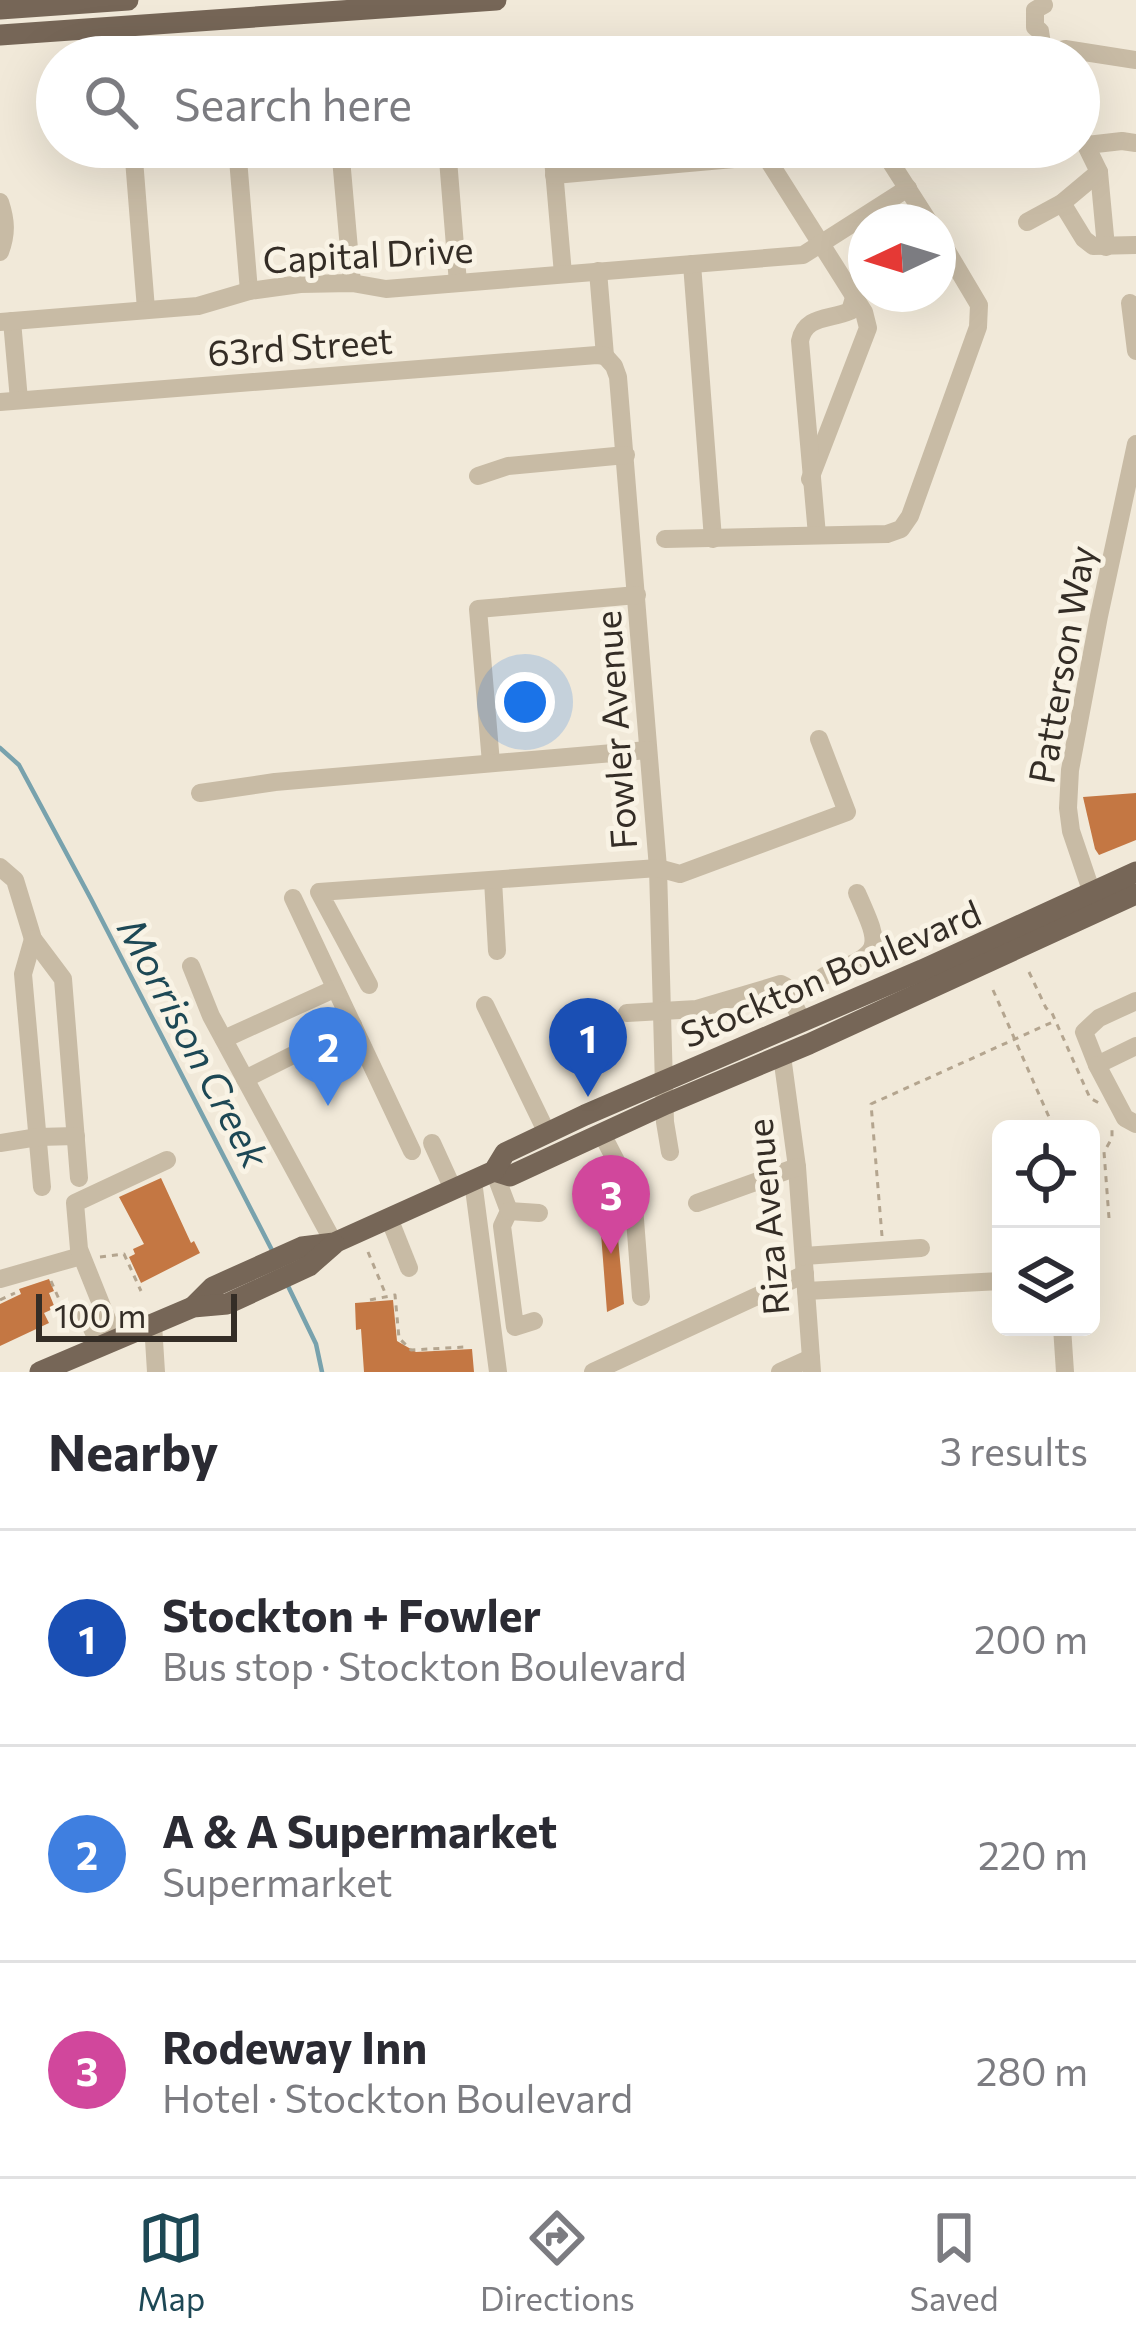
<!DOCTYPE html>
<html lang="en">
<head>
<meta charset="utf-8">
<style>
  :root { --surface:#fff; --page:#f2f2f3; --text:#2b2b33; --muted:#7c7c81; --line:#e1e1e2; --accent:#1d4855 }
  body { margin:0; font-family:Commissioner,sans-serif; background:var(--page); color:var(--text) }
  .controls { position:absolute; right:36px; bottom:36px; display:grid; overflow:hidden; border-radius:18px; box-shadow:0 12px 48px #0002 }
  .controls button { width:108px; height:108px; display:grid; place-items:center; padding:0; border:0; border-bottom:3px solid var(--line); background:var(--surface); color:var(--text); font:60px sans-serif }
  .compass { position:absolute; left:848px; top:204px; width:108px; height:108px; border-radius:50%; background:var(--surface); box-shadow:0 12px 48px #0002; rotate:266deg }
  .scale { position:absolute; left:36px; bottom:30px; width:201px; box-sizing:border-box; padding-left:12px; border:6px solid #342d26; border-top:0; font-size:33px; line-height:42px; white-space:nowrap; color:#342d26; -webkit-text-stroke:9px #f9f3e5; paint-order:stroke }
  .you { position:absolute; left:525px; top:702px; width:42px; height:42px; margin:-30px; border:9px solid #fff; border-radius:50%; background:#1a73e8; box-shadow:0 0 0 18px #1a73e833 }
  .badge { display:grid; place-items:center; width:78px; height:78px; border-radius:50%; background:var(--accent); color:#fff; font-size:39px; font-weight:700 }
  .pin { position:absolute; translate:-50% -99px; filter:drop-shadow(0 3px 6px #0008) }
  .pin::after { content:''; position:absolute; top:63px; width:42px; height:36px; background:inherit; clip-path:polygon(0 0,100% 0,50% 100%) }
  .list { margin:0; padding:0; list-style:none }
  h2 { display:flex; justify-content:space-between; align-items:center; height:156px; margin:0; padding:0 48px; font-size:51px }
  h2 small { font-size:39px; font-weight:400; color:var(--muted) }
  .list li { display:grid; grid-template-columns:78px 1fr auto; gap:36px; align-items:center; box-sizing:border-box; height:216px; padding:0 48px; border-top:3px solid var(--line) }
  .list b { display:block; font-size:45px; white-space:nowrap }
  .list p { margin:0; font-size:39px; white-space:nowrap; color:var(--muted) }
  .list em { font-size:39px; font-style:normal; color:var(--muted) }
  .icon { flex:none; width:66px; height:66px; fill:none; stroke:currentColor; stroke-width:2; stroke-linecap:round; stroke-linejoin:round }
  .map { position:relative; flex:none; width:1136px; height:1372px; overflow:hidden }
  .search { position:absolute; background:var(--surface); box-shadow:0 12px 48px #0002; left:36px; right:36px; top:36px; height:132px; display:flex; align-items:center; gap:30px; box-sizing:border-box; padding:0 42px; border-radius:66px; color:var(--muted); font-size:45px }
  .sheet { height:804px; background:var(--surface) }
  nav { display:flex; justify-content:space-around; align-items:center; box-sizing:border-box; height:168px; border-top:3px solid var(--line); background:var(--surface); font-size:33px; color:var(--muted) }
  nav a { display:grid; justify-items:center; gap:6px }
  nav .on { color:var(--accent) }
  .map>svg:first-child { display:block }
</style>
</head>
<body>
<div class="map">
<svg width="1136" height="1372" viewBox="0 0 1136 1372">
  <rect width="100%" height="100%" fill="#f1e9d9"/>
  <g fill="none" stroke-linecap="round" stroke-linejoin="round">
    <g stroke="#78a2ad" stroke-width="4.5">
      <path d="M0 748 19 765 91 899 274 1254"/>
      <path d="M288 1286 316 1344 322 1372"/>
    </g>
  </g>
  <g fill="#c47743">
    <path d="M1136 793V840L1099 855 1095 849 1083 797Z"/>
    <path d="M161 1178 191 1243 194 1241 200 1253 141 1283 129 1257 135 1254 133 1249 144 1244 119 1197Z"/>
    <path d="M614 1187 620 1198V1202L615 1205 624 1304 607 1312 598 1194Z"/>
    <path d="M49 1279 54 1291 49 1293 55 1308 44 1313 49 1323 0 1346V1304L21 1294 19 1289Z"/>
    <path d="M393 1300 397 1341 416 1352 472 1349 474 1372H364L361 1329 356 1330 355 1303Z"/>
  </g>
  <g fill="none" stroke-linecap="round" stroke-linejoin="round">
    <g stroke="#b4a58f" stroke-width="3" stroke-dasharray="6 6" stroke-linecap="butt">
      <path d="M1029 972 1046 1008 1052 1013 1090 1098 1099 1103"/>
      <path d="M993 990 1049 1117"/>
      <path d="M1109 1218 1104 1152 1112 1138V1126"/>
      <path d="M882 1236 871 1104 1055 1021"/>
      <path d="M368 1252 386 1295"/>
      <path d="M100 1257 124 1254 141 1291"/>
      <path d="M51 1281 69 1322"/>
      <path d="M0 1300 15 1293"/>
      <path d="M370 1300 395 1295 399 1338 411 1350 465 1347"/>
    </g>
    <g stroke="#c8bba5" stroke-width="18">
      <path d="M1044 5 1035 10V27L1040 31 1044 57"/>
      <path d="M1044 54 1065 49 1136 60"/>
      <path d="M712 57 798 52 810 57"/>
      <path d="M1079 131 1099 172 1106 247"/>
      <path d="M1087 145 1122 141 1136 143"/>
      <path d="M133 147 146 309"/>
      <path d="M237 147 249 291"/>
      <path d="M340 147 352 283"/>
      <path d="M447 147 458 283"/>
      <path d="M552 147 563 274"/>
      <path d="M881 147 929 222"/>
      <path d="M554 175 756 157 768 160 864 312 868 328 810 479"/>
      <path d="M0 202C6 220 7 234 0 252"/>
      <path d="M1062 203 1084 239 1093 246 1136 245"/>
      <path d="M1027 222 1062 203 1099 172"/>
      <path d="M692 264 713 539"/>
      <path d="M598 271 605 356"/>
      <path d="M1130 303 1136 351"/>
      <path d="M12 321 19 400"/>
      <path d="M0 322 198 306 249 291 300 284 352 283 386 289 803 255 908 188"/>
      <path d="M605 356 614 366 618 377 658 868 665 1122 670 1152"/>
      <path d="M0 402 597 355 605 356"/>
      <path d="M478 476 508 466 626 455"/>
      <path d="M817 535 800 341C805 315 829 320 850 311L854 298"/>
      <path d="M665 539 887 534 901 529 910 516 978 327 979 305 938 236"/>
      <path d="M491 763 478 609 637 595"/>
      <path d="M200 793 275 782 648 750"/>
      <path d="M0 867 15 880 33 939 63 979 79 1178"/>
      <path d="M493 880 497 951"/>
      <path d="M1092 893 1071 831 1068 808 1070 770 1099 616 1136 444"/>
      <path d="M293 898 412 1151"/>
      <path d="M33 939 23 974 42 1187"/>
      <path d="M191 966 211 1016 334 1243"/>
      <path d="M824 976C883 952 883 951 857 893"/>
      <path d="M369 985 319 892 658 868 680 874 847 812 819 739"/>
      <path d="M1136 1001 1099 1018 1084 1032 1097 1065 1136 1046"/>
      <path d="M485 1005 547 1133"/>
      <path d="M627 1013 697 1009 781 984 785 986 802 1021"/>
      <path d="M224 1039 334 989"/>
      <path d="M782 1056 797 1167 812 1372"/>
      <path d="M1097 1065 1125 1118 1136 1124"/>
      <path d="M245 1079 353 1025"/>
      <path d="M602 1134 633 1194 641 1297"/>
      <path d="M0 1143 38 1137 76 1136"/>
      <path d="M432 1143 453 1189"/>
      <path d="M494 1171 509 1211 502 1226 515 1327 534 1321"/>
      <path d="M473 1181 498 1372"/>
      <path d="M697 1203 797 1167"/>
      <path d="M509 1211 539 1213"/>
      <path d="M389 1218 409 1268"/>
      <path d="M804 1256 921 1248"/>
      <path d="M0 1279 81 1256"/>
      <path d="M806 1291 1001 1281"/>
      <path d="M84 1312 100 1345"/>
      <path d="M153 1324 156 1372"/>
      <path d="M1062 1327 1065 1372"/>
      <path d="M115 1339 79 1249 75 1203 167 1160"/>
      <path d="M593 1372 805 1274"/>
      <path d="M780 1372 811 1358"/>
    </g>
    <g stroke="#766657" stroke-width="21">
      <path d="M0 9 128 0"/>
      <path d="M0 35 496 0"/>
      <path d="M494 1171 510 1176 666 1104 809 1044 1136 894"/>
      <path d="M193 1307 213 1287 302 1247 334 1243 494 1171 505 1153 585 1115 922 970 1136 872"/>
      <path d="M40 1372 193 1307 227 1304 309 1266 334 1244"/>
    </g>
  </g>
  <g text-anchor="middle" dominant-baseline="central" stroke-width="10" stroke-linejoin="round" paint-order="stroke">
    <g font-size="36" fill="#342d26" stroke="#f9f3e5">
      <text transform="translate(368 253) rotate(-3)">Capital Drive</text>
      <text transform="translate(300 345) rotate(-4)">63rd Street</text>
      <text transform="translate(1060 664) rotate(-80)">Patterson Way</text>
      <text transform="translate(614 730) rotate(-94)">Fowler Avenue</text>
      <text transform="translate(830 972) rotate(-23)">Stockton Boulevard</text>
      <text transform="translate(766 1217) rotate(-95)">Riza Avenue</text>
    </g>
    <g font-size="39" font-style="italic" fill="#1d4855" stroke="#f9f3e5">
      <text transform="translate(195 1042) rotate(62)">Morrison Creek</text>
    </g>
  </g>
</svg>
<div class="controls">
<button><svg class="icon" aria-label="locate" viewBox="0 0 24 24"><circle cx="12" cy="12" r="6"/><path d="M12 2v4M12 18v4M2 12h4M18 12h4"/></svg></button>
<button><svg class="icon" aria-label="layers" viewBox="0 0 24 24"><path d="M12 4l9 5-9 5-9-5zM3 14l9 5 9-5"/></svg></button>
</div>
<svg class="compass" viewBox="-18 -18 36 36"><path d="M0-13l5 13h-10z" fill="#e53935"/><path d="M0 13l5-13h-10z" fill="#7c7c81"/></svg>
<div class="scale">100 m</div>
<div class="you"></div>
<div class="pin badge" style="left:588px;top:1097px;background:#1a4fb4">1</div>
<div class="pin badge" style="left:328px;top:1106px;background:#3f7fe0">2</div>
<div class="pin badge" style="left:611px;top:1254px;background:#d1479c">3</div>
<div class="search"><svg class="icon" aria-label="search" viewBox="0 0 24 24"><circle cx="10" cy="10" r="6"/><path d="M15 15l6 6"/></svg>Search here</div>
</div>
<section class="sheet">
<h2>Nearby<small>3 results</small></h2>
<ul class="list">
<li><span class="badge" style="background:#1a4fb4">1</span><div><b>Stockton + Fowler</b><p>Bus stop · Stockton Boulevard</p></div><em>200 m</em></li>
<li><span class="badge" style="background:#3f7fe0">2</span><div><b>A &amp; A Supermarket</b><p>Supermarket</p></div><em>220 m</em></li>
<li><span class="badge" style="background:#d1479c">3</span><div><b>Rodeway Inn</b><p>Hotel · Stockton Boulevard</p></div><em>280 m</em></li>
</ul>
</section>
<nav>
<a class="on"><svg class="icon" aria-label="map" viewBox="0 0 24 24"><path d="M3 6l6-2 6 2 6-2v14l-6 2-6-2-6 2zM9 4v14M15 6v14"/></svg>Map</a>
<a><svg class="icon" aria-label="directions" viewBox="0 0 24 24"><path d="M12 3l9 9-9 9-9-9zM9 14v-3h6M13 9l2 2-2 2"/></svg>Directions</a>
<a><svg class="icon" aria-label="saved" viewBox="0 0 24 24"><path d="M7 4h10v16l-5-4-5 4z"/></svg>Saved</a>
</nav>
</body>
</html>
